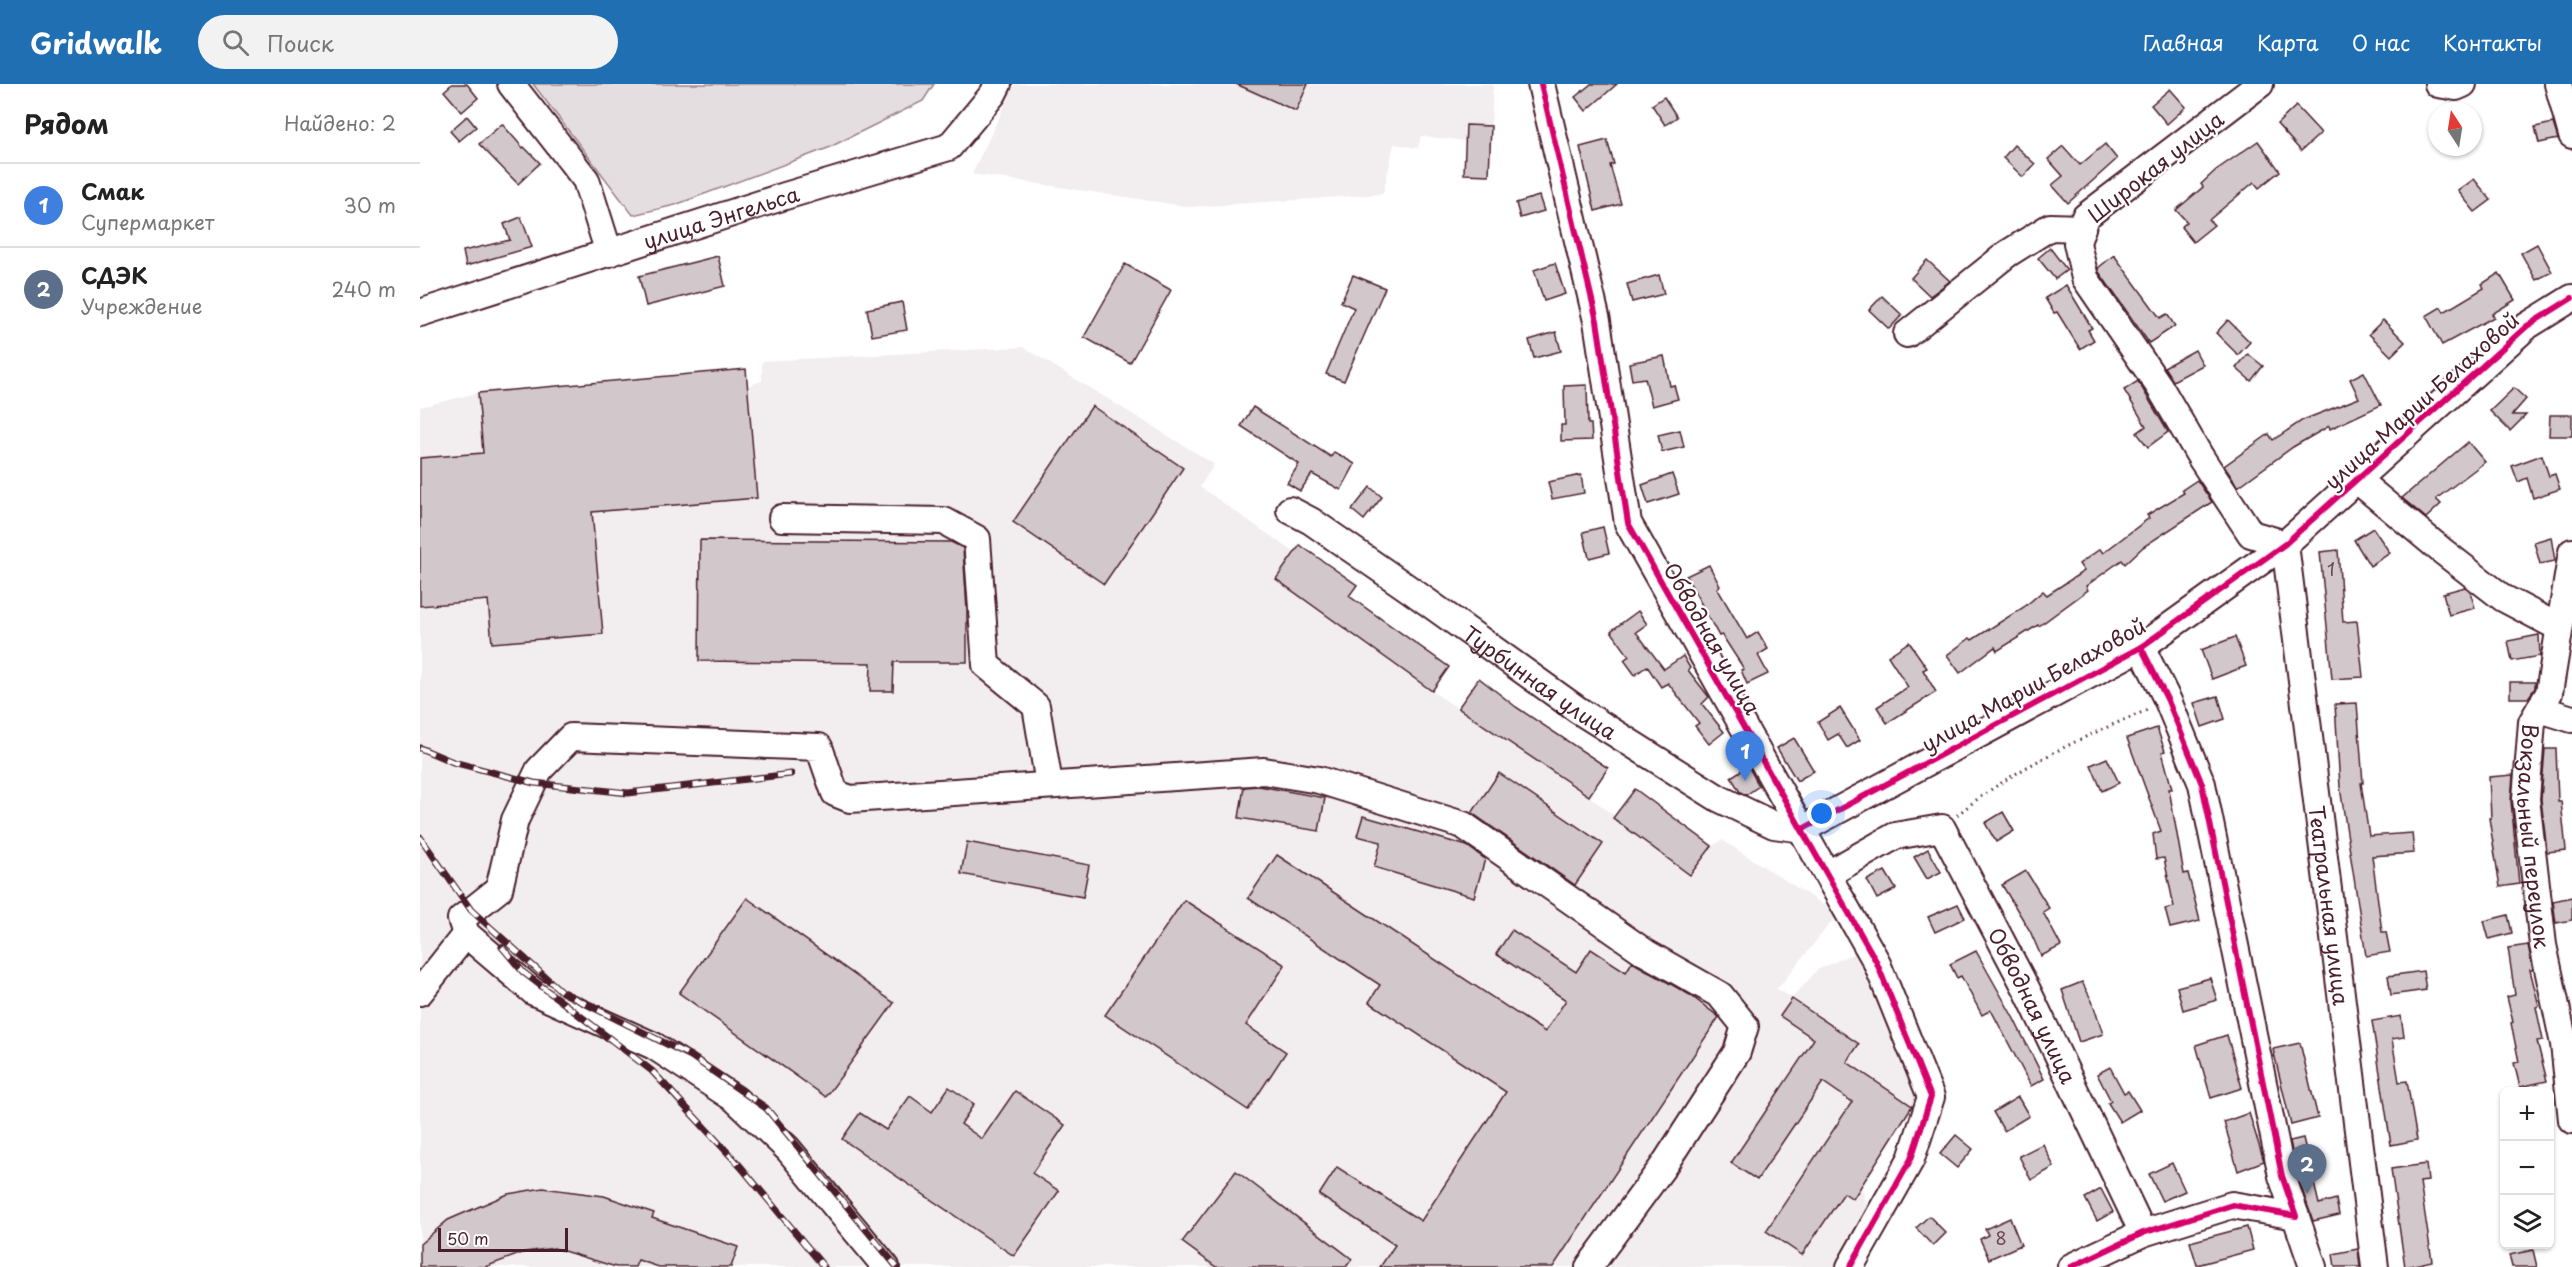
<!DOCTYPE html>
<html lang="ru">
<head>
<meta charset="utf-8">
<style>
  :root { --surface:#fff; --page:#f2f2f2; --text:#222; --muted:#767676; --line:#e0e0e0; --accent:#1f6fb2 }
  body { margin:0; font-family:"Playpen Sans",sans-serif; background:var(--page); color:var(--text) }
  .controls { position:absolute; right:18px; bottom:18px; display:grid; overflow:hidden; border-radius:9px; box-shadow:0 2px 4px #0004 }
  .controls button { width:54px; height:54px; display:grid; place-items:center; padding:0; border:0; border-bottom:2px solid var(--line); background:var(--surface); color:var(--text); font:30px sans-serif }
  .compass { position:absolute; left:2008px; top:18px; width:54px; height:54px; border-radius:50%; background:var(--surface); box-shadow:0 2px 4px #0004; rotate:348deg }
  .scale { position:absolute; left:18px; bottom:15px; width:130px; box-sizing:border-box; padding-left:6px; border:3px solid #4a1f2b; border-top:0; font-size:16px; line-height:21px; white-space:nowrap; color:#4a1f2b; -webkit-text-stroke:4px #fff; paint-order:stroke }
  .you { position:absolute; left:1402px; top:730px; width:21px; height:21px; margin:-15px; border:4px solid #fff; border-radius:50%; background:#1a73e8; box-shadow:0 0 0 9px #1a73e833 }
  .badge { display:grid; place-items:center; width:39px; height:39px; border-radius:50%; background:var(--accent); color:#fff; font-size:20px; font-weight:700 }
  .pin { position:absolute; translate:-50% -50px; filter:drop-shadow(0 2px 3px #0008) }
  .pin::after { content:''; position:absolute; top:32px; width:21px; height:18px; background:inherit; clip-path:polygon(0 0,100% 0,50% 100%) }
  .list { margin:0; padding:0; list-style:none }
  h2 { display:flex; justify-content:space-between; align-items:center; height:78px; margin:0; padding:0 24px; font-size:26px }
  h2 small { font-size:20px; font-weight:400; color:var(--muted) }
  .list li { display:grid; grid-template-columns:39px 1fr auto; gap:18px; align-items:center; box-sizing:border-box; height:84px; padding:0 24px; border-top:2px solid var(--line) }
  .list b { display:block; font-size:22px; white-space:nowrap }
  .list p { margin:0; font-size:20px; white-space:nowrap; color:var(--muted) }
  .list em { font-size:20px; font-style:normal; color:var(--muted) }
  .icon { flex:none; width:33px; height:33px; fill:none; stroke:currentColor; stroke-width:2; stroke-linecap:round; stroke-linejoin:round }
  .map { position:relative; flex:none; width:2152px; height:1183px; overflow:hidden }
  header { display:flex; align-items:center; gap:36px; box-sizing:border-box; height:84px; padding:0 30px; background:var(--accent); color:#fff }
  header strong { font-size:28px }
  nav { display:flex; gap:33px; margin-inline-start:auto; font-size:21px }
  .search { width:420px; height:54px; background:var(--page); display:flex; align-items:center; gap:15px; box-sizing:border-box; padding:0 21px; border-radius:33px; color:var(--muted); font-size:22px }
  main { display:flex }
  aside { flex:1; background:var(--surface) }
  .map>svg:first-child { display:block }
</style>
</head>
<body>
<header>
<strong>Gridwalk</strong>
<div class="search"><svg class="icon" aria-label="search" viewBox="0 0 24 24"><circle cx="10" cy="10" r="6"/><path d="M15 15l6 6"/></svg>Поиск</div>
<nav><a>Главная</a><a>Карта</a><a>О нас</a><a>Контакты</a></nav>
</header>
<main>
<aside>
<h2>Рядом<small>Найдено: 2</small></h2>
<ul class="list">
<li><span class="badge" style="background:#3f7fe0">1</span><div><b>Смак</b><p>Супермаркет</p></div><em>30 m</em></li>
<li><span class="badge" style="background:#5c6f8a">2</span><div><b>СДЭК</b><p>Учреждение</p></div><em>240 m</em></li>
</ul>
</aside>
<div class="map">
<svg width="2152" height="1183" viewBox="0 0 2152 1183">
  <rect width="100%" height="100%" fill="#fff"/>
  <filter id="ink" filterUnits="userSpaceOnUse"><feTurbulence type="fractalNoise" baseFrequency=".0167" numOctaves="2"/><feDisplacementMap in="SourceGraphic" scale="12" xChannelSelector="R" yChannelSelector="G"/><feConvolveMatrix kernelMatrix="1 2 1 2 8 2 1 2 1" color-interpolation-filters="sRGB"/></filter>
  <g filter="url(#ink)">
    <g fill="#f2eeef">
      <path d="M595 0H1073L1071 42 1047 41 1046 57 1001 52 998 64 974 60 963 110 771 123 552 90Z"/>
      <path d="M603 263 794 380 780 403 874 468 856 495 1012 607 1169 712 1270 791 1292 762 1302 756 1418 830 1357 905 1372 914 1397 886 1434 869 1470 937 1498 1011 1494 1023 1441 1102 1447 1121 1415 1183H0V323L58 309 326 285 328 302 342 297V277Z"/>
    </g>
    <path fill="#e5dee0" stroke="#987e86" stroke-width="1.5" d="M113 0H514L503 17 408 64 255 121 213 131Z"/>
    <g fill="#d2c7cb" stroke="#4a1f2b" stroke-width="1.5">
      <path d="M32 0H47L58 14 42 28 24 7Z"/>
      <path d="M816 0H888L876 27Z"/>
      <path d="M1171 0H1197L1166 27 1155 13Z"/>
      <path d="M1750 5 1766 23 1747 40 1731 21Z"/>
      <path d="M1244 13 1257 33 1245 41 1232 21Z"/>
      <path d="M1876 22 1901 49 1881 67 1857 40Z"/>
      <path d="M47 32 56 43 39 57 30 47Z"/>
      <path d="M2133 39 2138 55 2119 59 2115 43Z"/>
      <path d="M82 40 103 64 104 63 120 79 98 100 59 60Z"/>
      <path d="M1046 41 1071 42 1069 91 1044 90Z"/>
      <path d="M1187 56 1194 80 1190 81 1201 120 1175 127 1160 63Z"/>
      <path d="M1838 57 1860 87 1839 104 1834 98 1789 136 1794 141 1773 158 1761 143 1767 138 1756 126 1783 103 1781 100 1796 86Z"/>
      <path d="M1685 60 1697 75 1648 119 1632 101 1643 92 1628 75 1643 62 1660 81Z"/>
      <path d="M1594 61 1615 80 1603 93 1583 74Z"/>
      <path d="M2054 95 2071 116 2055 128 2038 107Z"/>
      <path d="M1119 112 1124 127 1100 134 1096 119Z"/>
      <path d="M101 133 112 163 46 182 43 167 90 156 84 140Z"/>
      <path d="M2117 160 2132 188 2116 196 2101 169Z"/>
      <path d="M1630 164 1647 186 1635 195 1618 174Z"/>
      <path d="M1694 171 1740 234 1747 230 1755 242 1729 259 1679 188 1678 184Z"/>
      <path d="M298 172 305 202 226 222 219 192Z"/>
      <path d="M1507 176 1530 197 1510 212 1491 194Z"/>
      <path d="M1135 179 1145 210 1124 217 1114 186Z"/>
      <path d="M705 180 751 206 710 279 664 253Z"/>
      <path d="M2079 189 2095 216 2072 230 2074 233 2022 261 2006 232 2021 223 2024 228 2064 204 2062 200Z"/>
      <path d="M933 191 965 204 924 297 906 290 934 224 921 218Z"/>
      <path d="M1239 191 1244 210 1212 218 1207 200Z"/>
      <path d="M1646 201 1672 244 1668 246 1674 256 1660 265 1637 228 1634 229 1625 214Z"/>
      <path d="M1462 212 1482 231 1469 245 1449 226Z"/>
      <path d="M482 218 487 246 452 252 447 225Z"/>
      <path d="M1808 236 1830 258 1818 271 1796 249Z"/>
      <path d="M1963 236 1985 258 1971 272 1949 250Z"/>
      <path d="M1136 248 1141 267 1114 274 1109 256Z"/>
      <path d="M1775 266 1783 281 1753 297 1744 283Z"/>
      <path d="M1828 270 1843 282 1831 297 1816 284Z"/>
      <path d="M1244 272 1250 302 1254 301 1258 315 1232 322 1225 294 1212 296 1209 279Z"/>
      <path d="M326 285 337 414 172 428 183 550 72 559 68 516 0 522V374L63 369 58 309Z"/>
      <path d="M1944 288 1961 321 1910 345 1909 342 1873 363 1818 403 1804 382 1849 350 1853 356 1883 336 1939 314 1930 295Z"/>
      <path d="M1718 297 1748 348 1728 363 1717 349 1726 342 1704 306Z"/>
      <path d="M1167 301 1168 340H1171L1172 356 1141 357V341H1145L1144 302Z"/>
      <path d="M2094 304 2106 315 2092 331H2106L2090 347 2070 327Z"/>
      <path d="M672 322 763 384 684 500 593 438Z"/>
      <path d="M833 323 911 373 914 368 935 380 921 406 892 390 880 407 867 399 879 380 821 342Z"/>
      <path d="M2130 331H2152V352H2129Z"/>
      <path d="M1260 346 1264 363 1242 368 1238 351Z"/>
      <path d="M2048 358 2065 378 2016 415 2021 420 2006 434 1982 414Z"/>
      <path d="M2122 371 2129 392 2135 390 2140 405 2113 414 2107 394 2098 398 2092 382Z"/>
      <path d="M1252 390 1259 410 1228 420 1222 401Z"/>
      <path d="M1161 391 1164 409 1132 415 1128 398Z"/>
      <path d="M1777 396 1792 418 1723 463 1705 480 1702 476 1666 502 1668 506 1619 542 1618 541 1577 567 1575 563 1540 589 1527 571 1550 554 1552 556 1604 523 1623 507 1627 511 1664 487 1659 480 1680 465 1683 469 1729 434 1727 431 1764 409 1762 406Z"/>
      <path d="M950 403 962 413 944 436 932 426Z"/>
      <path d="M1183 443 1189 469 1169 474 1163 448Z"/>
      <path d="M1953 444 1970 469 1950 482 1934 456Z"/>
      <path d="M2131 453 2135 477 2120 480 2114 458Z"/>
      <path d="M280 456 531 458 543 464 547 526V578H474L473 607H450L451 579 279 577Z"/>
      <path d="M880 461 937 501 929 512 1029 583 1012 607 856 495Z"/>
      <path d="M1918 466 1923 538 1937 537 1943 593 1912 595 1900 468Z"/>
      <path d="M1289 481 1300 502 1297 504 1327 555 1338 548 1348 565 1338 571 1348 590 1327 600 1321 586 1324 585 1302 551 1299 552 1266 492Z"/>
      <path d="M2045 503 2050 507 2055 524 2029 531 2023 509Z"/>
      <path d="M1218 527 1227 540 1216 548 1244 585 1263 572 1270 584 1268 586 1289 613 1282 620 1304 648 1289 660 1275 642 1279 639 1248 599 1241 603 1227 582 1215 591 1204 576 1209 572 1191 547Z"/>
      <path d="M2119 551 2120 572 2092 577 2088 557Z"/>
      <path d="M1815 553 1826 582 1792 595 1781 566Z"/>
      <path d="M1489 558 1507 584 1503 586 1516 608 1467 639 1457 623 1488 603 1468 572Z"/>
      <path d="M1059 594 1096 623 1188 684 1169 712 1038 624Z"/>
      <path d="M2090 598H2115V604L2108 614H2090Z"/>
      <path d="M1798 612 1805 635 1782 643 1774 619Z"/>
      <path d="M1937 619 1943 699H1941L1949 752 1992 749 1994 769 1952 772 1962 848H1966L1970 868 1946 872 1920 703 1915 620Z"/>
      <path d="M1420 624 1440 656 1427 664 1418 650 1408 656 1398 638Z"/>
      <path d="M1737 644 1745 667 1742 668 1752 705H1749L1764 790 1768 789 1780 837 1750 844 1745 825 1754 823 1744 774 1736 775 1733 750 1741 747 1707 654Z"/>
      <path d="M1374 654 1394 687 1377 697 1357 664Z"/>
      <path d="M2125 665H2136L2138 717H2141L2146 766 2127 768 2121 715Z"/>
      <path d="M1687 674 1699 699 1682 707 1671 681Z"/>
      <path d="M1328 682 1339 702 1326 711 1320 708 1311 693Z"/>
      <path d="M1079 689 1183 760 1155 801 1052 729Z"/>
      <path d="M2093 691 2091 717 2099 800 2080 803 2069 734H2071L2069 693Z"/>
      <path d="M839 702 905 714 899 747 819 734 824 703Z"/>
      <path d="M1215 705 1292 762 1270 791 1193 734Z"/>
      <path d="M1583 728 1594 747 1576 758 1565 739Z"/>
      <path d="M943 732 1047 762 1065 775 1054 813 954 783 961 758 937 752Z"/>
      <path d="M547 758 669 781 663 813 541 790Z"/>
      <path d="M1508 765 1521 788 1507 795 1494 773Z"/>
      <path d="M857 771 1125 948 1146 916 1076 870 1092 846 1156 888 1171 865 1206 888 1212 878 1270 911 1299 933 1133 1183H960L975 1161 899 1111 917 1083 1001 1137 1086 1008 949 918 960 901 828 814Z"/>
      <path d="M1465 787 1476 805 1457 815 1447 796Z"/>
      <path d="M1606 787 1629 824 1623 828 1641 862 1621 872 1610 847 1582 801Z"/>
      <path d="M2152 813V836L2136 839 2133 817Z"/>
      <path d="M327 814 474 919 406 1013 259 909Z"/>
      <path d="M764 816 865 881 826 941 866 968 828 1026 685 931Z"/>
      <path d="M1538 820 1545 834 1515 848 1508 833Z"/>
      <path d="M2088 831 2092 849 2069 855 2064 837Z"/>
      <path d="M2108 861 2113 886H2110L2119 922 2116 923 2123 956 2117 957 2127 997 2100 1003 2094 979 2099 978 2091 939 2093 938 2087 913 2095 911 2088 864Z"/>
      <path d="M1556 867 1593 933 1624 995 1611 1002 1571 926 1562 931 1541 892 1537 894 1530 880Z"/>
      <path d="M2003 887 2006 906 1971 911 1968 892Z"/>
      <path d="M1790 894 1797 916 1763 926 1757 903Z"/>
      <path d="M1662 898 1672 917 1683 950 1659 958 1642 906Z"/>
      <path d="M1372 915 1439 960 1427 978 1492 1022 1433 1115 1424 1109 1382 1171 1346 1147 1432 1018 1403 998 1337 1096 1311 1079 1394 955 1360 932Z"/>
      <path d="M1981 932 1984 953 1972 955 1979 998 1987 997 1997 1056 1971 1061 1952 937Z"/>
      <path d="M1807 951 1822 1004 1791 1014 1776 961Z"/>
      <path d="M1880 959 1898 1034 1871 1041 1853 965Z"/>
      <path d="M1690 983 1704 1009 1708 1007 1720 1026 1700 1038 1688 1019 1691 1017 1677 990Z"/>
      <path d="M529 1003 554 1020 541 1040 562 1055 595 1007 645 1041 612 1089 639 1107 594 1172 422 1055 440 1029 466 1046 490 1012 512 1028Z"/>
      <path d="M1598 1013 1609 1032 1584 1047 1573 1028Z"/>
      <path d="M1829 1029 1844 1077 1818 1087 1804 1038Z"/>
      <path d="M1536 1051 1553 1065 1537 1084 1520 1070Z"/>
      <path d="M1883 1054 1899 1120 1916 1115 1919 1131 1893 1137 1876 1088 1870 1057Z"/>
      <path d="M1623 1060 1634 1083 1611 1096 1599 1072Z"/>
      <path d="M1752 1079 1765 1107 1742 1117 1729 1090Z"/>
      <path d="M2006 1080 2008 1097 2000 1098 2012 1177 1985 1183 1971 1085Z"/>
      <path d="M816 1087 932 1175 926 1183H796L762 1158Z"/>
      <path d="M123 1104 184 1112 234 1129 232 1134 318 1163 311 1183H239L218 1176 215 1183H196L134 1164 105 1168 65 1183H0V1160L28 1136 88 1110Z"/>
      <path d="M1681 1105 1693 1128 1677 1137 1665 1114Z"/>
      <path d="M1509 1132 1526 1149 1513 1162 1496 1144Z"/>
      <path d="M1590 1134 1601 1161 1569 1175 1560 1155 1568 1151 1565 1145Z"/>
      <path d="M1827 1143 1833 1166 1777 1181 1770 1158Z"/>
      <path d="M1938 1165 1940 1183H1915L1913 1170Z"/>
      <path d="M2113 1166 2117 1183H2092L2089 1171Z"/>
    </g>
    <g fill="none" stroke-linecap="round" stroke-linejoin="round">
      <g stroke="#4a1f2b" stroke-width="30">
        <g id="minor">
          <path d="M91 0 166 96 189 169"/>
          <path d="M1121 0 1177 237 1208 439 1456 877 1511 1013 1491 1075 1430 1183"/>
          <path d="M1840 0 1665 133 1657 159 1665 194 1739 302 1781 374 1831 450 1865 460"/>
          <path d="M2018 0 2036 3 2043 0"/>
          <path d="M2138 0 2152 51"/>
          <path id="s1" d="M0 229 365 112 529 63 573 10 578 0"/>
          <path d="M1487 250 1587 170 1630 143 1662 144"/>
          <path d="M1936 395 2021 466 2083 514 2138 543"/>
          <path id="s2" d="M870 426 891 437 992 507 1158 626 1298 714 1354 741 1383 745"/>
          <path d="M362 434 524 437 557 455 566 581 616 622 629 700"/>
          <path id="s3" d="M1865 460 1955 1183"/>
          <path id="s4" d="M2152 468 2129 609 2112 638 2106 715 2123 861 2144 960 2152 1036"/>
          <path d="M1721 563 1748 617 1782 700 1862 1092 1893 1183"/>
          <path d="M2120 625 2152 635"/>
          <path d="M1383 745 1721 563 1865 460 2107 242 2152 214"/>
          <path id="s5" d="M1408 790 1475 752 1522 744 1607 906 1723 1149"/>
          <path d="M46 850 41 835 79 805 95 736 119 686 151 653 399 663 415 709 430 715 844 687 899 696 1043 741 1226 869 1300 911 1325 942 1317 968 1242 1084 1169 1183"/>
          <path d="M0 908 46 850 114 908 234 962 315 1015 368 1065 466 1183"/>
          <path d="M1651 1183 1723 1149 1812 1121 1876 1132"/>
        </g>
      </g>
      <path stroke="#4a1f2b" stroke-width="3" stroke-dasharray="1.5 4.5" stroke-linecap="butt" d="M1537 731C1594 684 1662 653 1730 625"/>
      <use href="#minor" stroke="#fff" stroke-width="26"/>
      <g stroke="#4a1f2b" stroke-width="7">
        <g id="rail">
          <path d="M0 664 33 678 114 699 208 709 371 690"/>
          <path d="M0 753 51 826 142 908 271 972 346 1024 477 1183"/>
          <path d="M82 863 103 888 232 987 321 1083 404 1183"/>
        </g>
      </g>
      <use href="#rail" stroke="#fff" stroke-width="4.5" stroke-dasharray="14" stroke-linecap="butt"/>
      <g stroke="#fff" stroke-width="10">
        <g id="cycleway">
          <path d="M1121 0 1177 237 1208 439 1456 877 1511 1013 1491 1075 1430 1183"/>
          <path d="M1383 745 1721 563 1865 460 2107 242 2152 214"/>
          <path d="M1651 1183 1723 1149 1812 1121 1876 1132 1862 1092 1782 700 1748 617 1721 563"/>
        </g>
      </g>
      <use href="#cycleway" stroke="#d6006c" stroke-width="6"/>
    </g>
  </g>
  <g text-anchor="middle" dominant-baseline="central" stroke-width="4.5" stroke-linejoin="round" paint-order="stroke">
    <g font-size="18" fill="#6c4953">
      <text x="1911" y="484">1</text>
      <text x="1581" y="1153">8</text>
    </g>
    <g font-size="21" fill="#4a1f2b" stroke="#fff">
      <text transform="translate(1735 82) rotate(-38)">Широкая улица</text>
      <text stroke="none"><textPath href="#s1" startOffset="316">улица Энгельса</textPath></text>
      <text transform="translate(2001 316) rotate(-42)">улица Марии Белаховой</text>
      <text transform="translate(1293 554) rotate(60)">Обводная улица</text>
      <text stroke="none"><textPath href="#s2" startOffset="304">Турбинная улица</textPath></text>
      <text transform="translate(1613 600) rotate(-29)">улица Марии Белаховой</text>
      <text stroke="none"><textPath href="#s4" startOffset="291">Вокзальный переулок</textPath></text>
      <text stroke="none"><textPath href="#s3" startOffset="364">Театральная улица</textPath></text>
      <text stroke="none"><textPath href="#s5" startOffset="324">Обводная улица</textPath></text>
    </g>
  </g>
</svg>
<div class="controls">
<button>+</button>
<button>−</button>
<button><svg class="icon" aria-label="layers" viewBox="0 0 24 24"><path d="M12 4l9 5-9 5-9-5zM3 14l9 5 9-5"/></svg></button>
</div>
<svg class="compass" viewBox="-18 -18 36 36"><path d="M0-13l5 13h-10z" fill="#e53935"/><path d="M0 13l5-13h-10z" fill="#767676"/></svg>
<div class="scale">50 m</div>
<div class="you"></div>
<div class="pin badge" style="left:1325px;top:697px;background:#3f7fe0">1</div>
<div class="pin badge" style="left:1887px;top:1110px;background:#5c6f8a">2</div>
</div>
</main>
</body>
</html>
